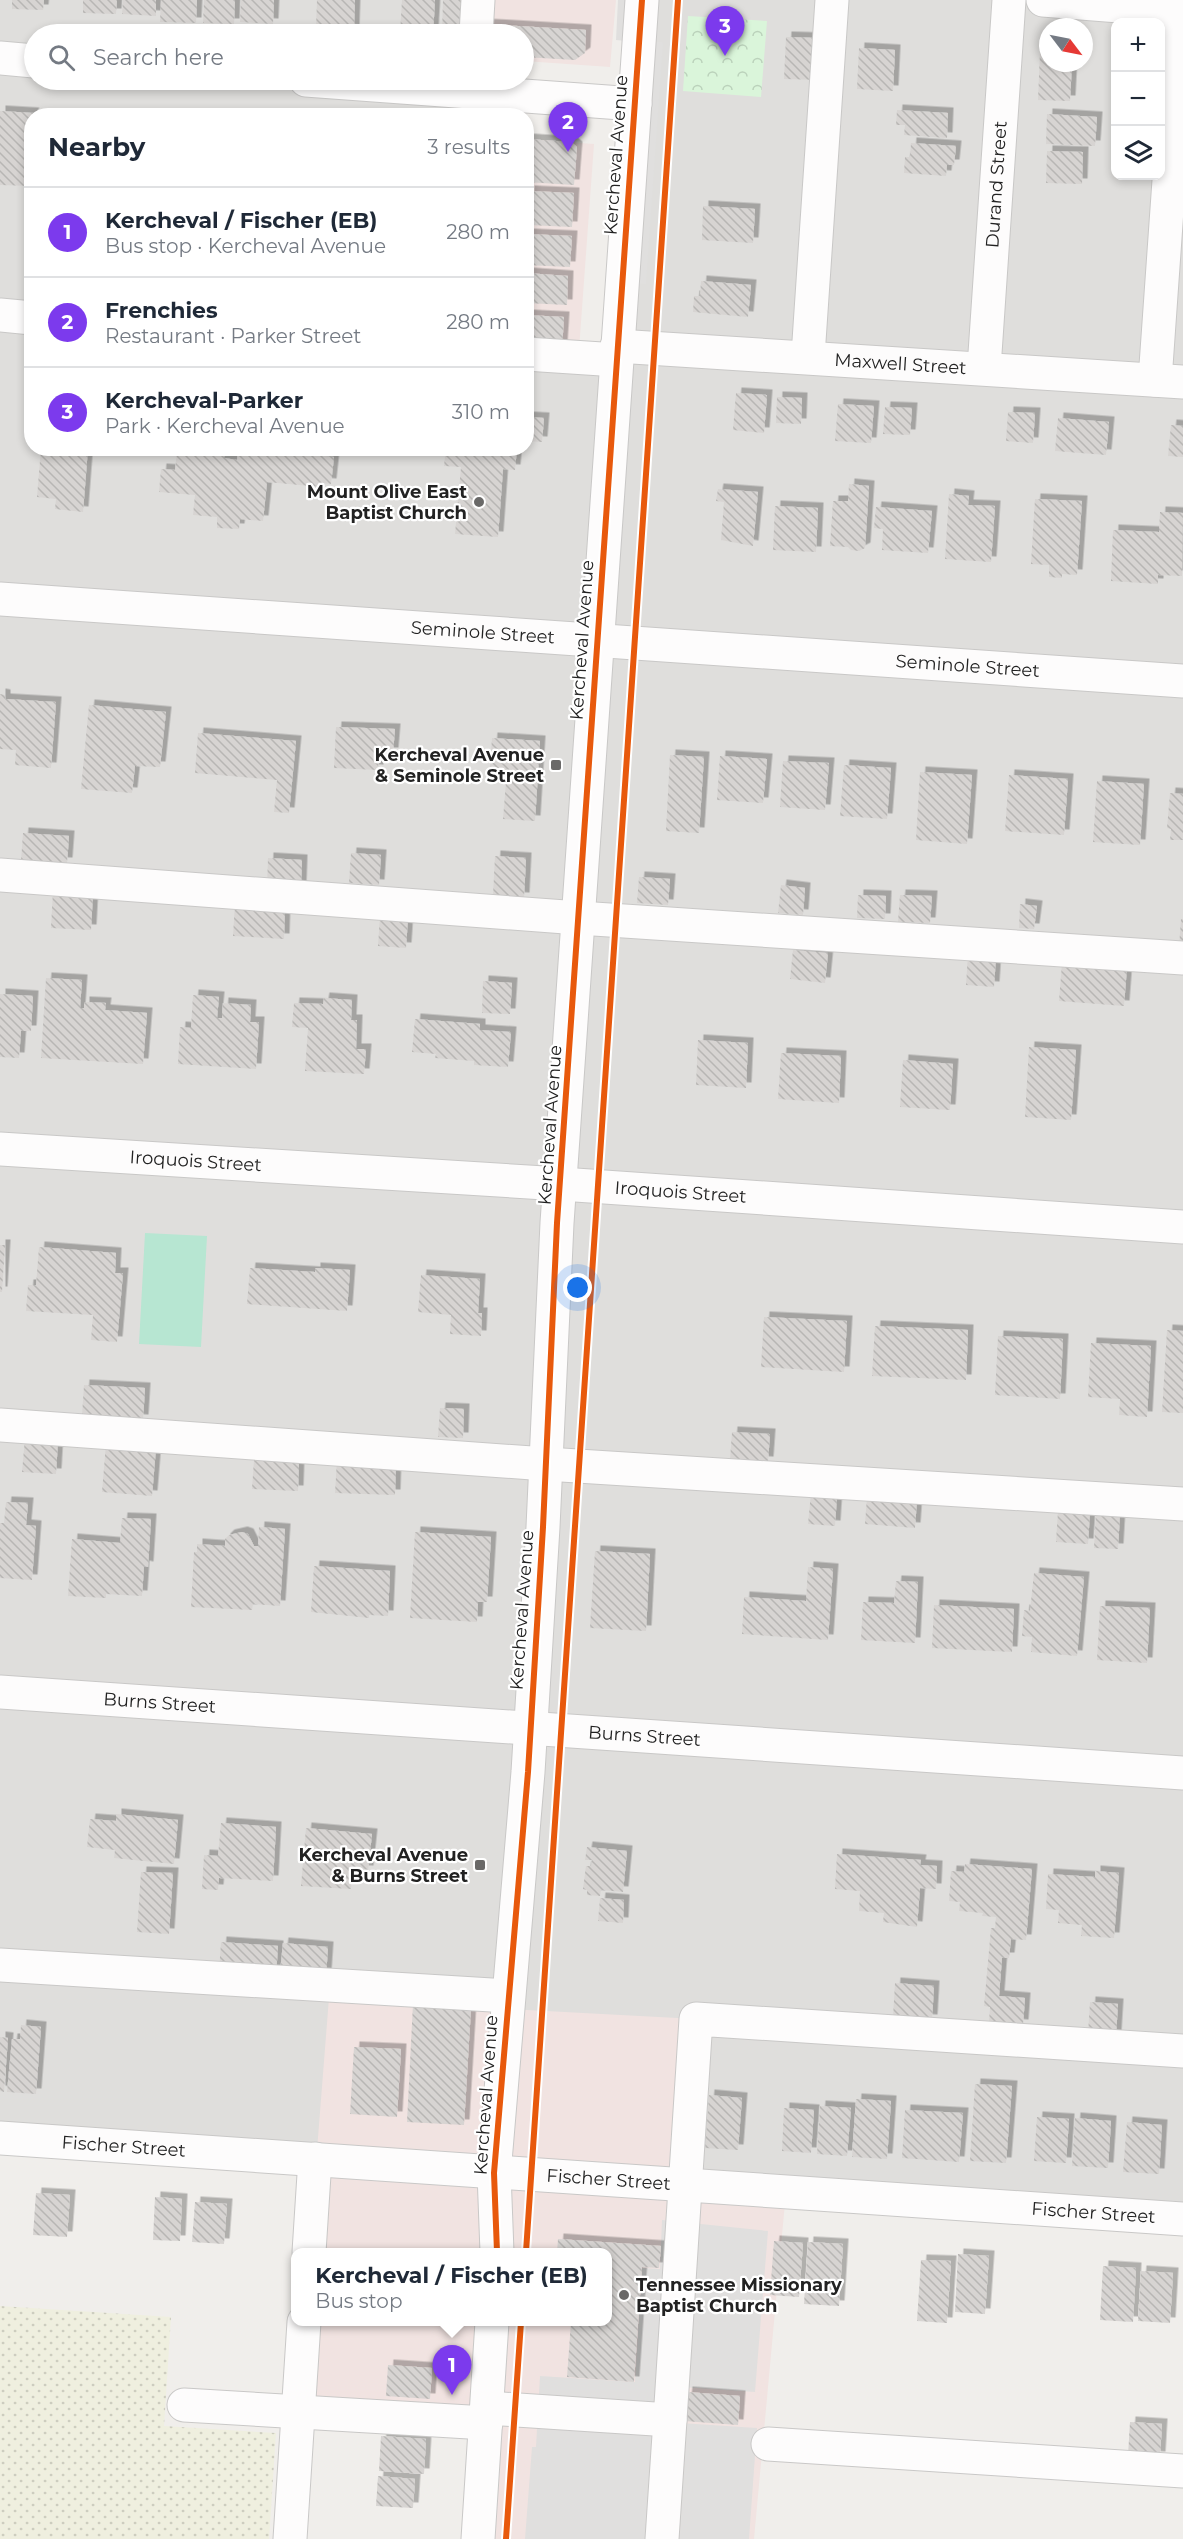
<!DOCTYPE html>
<html lang="en">
<head>
<meta charset="utf-8">
<style>
  :root { --surface:#fff; --page:#f6f6f7; --text:#1f2937; --muted:#747a83; --line:#e0e1e3; --accent:#7c3aed }
  body { margin:0; font-family:Montserrat,sans-serif; background:var(--page); color:var(--text) }
  .controls { position:absolute; right:18px; top:18px; display:grid; overflow:hidden; border-radius:12px; box-shadow:0 3px 9px #0003 }
  .controls button { width:54px; height:54px; display:grid; place-items:center; padding:0; border:0; border-bottom:2px solid var(--line); background:var(--surface); color:var(--text); font:30px sans-serif }
  .compass { position:absolute; left:1039px; top:18px; width:54px; height:54px; border-radius:50%; background:var(--surface); box-shadow:0 3px 9px #0003; rotate:122deg }
  .you { position:absolute; left:578px; top:1288px; width:21px; height:21px; margin:-15px; border:4px solid #fff; border-radius:50%; background:#1a73e8; box-shadow:0 0 0 9px #1a73e833 }
  .badge { display:grid; place-items:center; width:39px; height:39px; border-radius:50%; background:var(--accent); color:#fff; font-size:20px; font-weight:700 }
  .pin { position:absolute; translate:-50% -50px; filter:drop-shadow(0 2px 3px #0008) }
  .pin::after { content:''; position:absolute; top:32px; width:21px; height:18px; background:inherit; clip-path:polygon(0 0,100% 0,50% 100%) }
  .popup { position:absolute; left:291px; top:2248px; width:321px; height:78px; box-sizing:border-box; display:grid; place-content:center; border-radius:12px; background:var(--surface); filter:drop-shadow(0 2px 4px #0005); font-size:20px; white-space:nowrap; color:var(--muted) }
  .popup b { font-size:22px; color:var(--text) }
  .popup::after { content:''; position:absolute; left:50%; top:100%; margin-left:-12px; border:12px solid transparent; border-top-color:var(--surface) }
  .list { margin:0; padding:0; list-style:none }
  h2 { display:flex; justify-content:space-between; align-items:center; height:78px; margin:0; padding:0 24px; font-size:26px }
  h2 small { font-size:20px; font-weight:400; color:var(--muted) }
  .list li { display:grid; grid-template-columns:39px 1fr auto; gap:18px; align-items:center; box-sizing:border-box; height:90px; padding:0 24px; border-top:2px solid var(--line) }
  .list b { display:block; font-size:22px; white-space:nowrap }
  .list p { margin:0; font-size:20px; white-space:nowrap; color:var(--muted) }
  .list em { font-size:20px; font-style:normal; color:var(--muted) }
  .icon { flex:none; width:33px; height:33px; fill:none; stroke:currentColor; stroke-width:2; stroke-linecap:round; stroke-linejoin:round }
  .map { position:relative; flex:none; width:1183px; height:2539px; overflow:hidden }
  .search { position:absolute; background:var(--surface); box-shadow:0 3px 9px #0003; left:24px; top:24px; width:510px; height:66px; display:flex; align-items:center; gap:15px; box-sizing:border-box; padding:0 21px; border-radius:33px; color:var(--muted); font-size:22px }
  .panel { position:absolute; background:var(--surface); box-shadow:0 3px 9px #0003; left:24px; top:108px; width:510px; height:348px; border-radius:24px }
  .map>svg:first-child { display:block }
</style>
</head>
<body>
<div class="map">
<svg width="1183" height="2539" viewBox="0 0 1183 2539">
  <defs>
    <pattern id="farmland-dots" width="8" height="8" patternUnits="userSpaceOnUse" patternTransform="scale(1.5)"><rect width="8" height="8" fill="#efefdf"/><path d="M2 2h.1M6 6h.1" fill="none" stroke="#cdcdbf" stroke-width="1.8" stroke-linecap="round"/></pattern>
    <pattern id="park-crowns" width="20" height="18" patternUnits="userSpaceOnUse" patternTransform="scale(1.5)"><rect width="20" height="18" fill="#daf5da"/><path d="M2 6a3 3 0 1 1 6 0M12 15a3 3 0 1 1 6 0" fill="none" stroke="#bbd2bb"/></pattern>
    <pattern id="building-back-hatch" width="6" height="6" patternUnits="userSpaceOnUse" patternTransform="scale(1.5)"><rect width="6" height="6" fill="#d7d4d2"/><path d="M-1 5l2 2M0 0l6 6M5-1l2 2" fill="none" stroke="#b8b6b4"/></pattern>
    <filter id="shadow"><feDropShadow dx="5.5" dy="-5.5" stdDeviation="0" flood-color="#0004"/></filter>
  </defs>
  <rect width="100%" height="100%" fill="#f0eeeb"/>
  <path fill="#dfdedc" fill-rule="evenodd" d="M0 0H478L476 34H34V80H472L470 115 32 116V448H526L527 354 616 360 642 0H1183V2219L0 2138ZM1116 22H1160V176H1116ZM1048 27H1084V63H1048Z"/>
  <g fill="#f1e3e1">
    <path d="M482 0H616L610 67 524 61V34H480Z"/>
    <path d="M526 139 594 144 579 350 527 346Z"/>
    <path d="M330 1985 507 2009 696 2019 684 2185 786 2192 754 2539H478L485 2423 298 2411 304 2322H608V2252H309Z"/>
  </g>
  <path fill="url(#farmland-dots)" d="M0 2306 171 2317 164 2426 276 2433 269 2539H0Z"/>
  <path fill="url(#park-crowns)" d="M688 16 767 21 761 97 683 91Z"/>
  <path fill="#b7e6d2" d="M145 1233 207 1236 201 1347 139 1344Z"/>
  <g fill="#e0dfde">
    <path d="M618 0H629L626 41 616 40Z"/>
    <path d="M653 42H663L646 284 635 283Z"/>
    <path d="M662 2220 768 2231 755 2392 682 2387 680 2423 757 2428 749 2539H525L532 2447H536L540 2376 635 2382 642 2268 660 2269Z"/>
  </g>
  <g fill="url(#building-back-hatch)" filter="url(#shadow)">
    <path d="M12 0H44L43 10 12 9Z"/>
    <path d="M83 0H117L116 14 83 13Z"/>
    <path d="M123 0H156V16L122 14Z"/>
    <path d="M161 0H197L196 23 160 22Z"/>
    <path d="M204 0H235L234 24 203 23Z"/>
    <path d="M241 0H274L273 24 240 22Z"/>
    <path d="M317 0H355L354 30 316 28Z"/>
    <path d="M402 0H435L433 34H400Z"/>
    <path d="M443 0H474L472 34H442Z"/>
    <path d="M482 24 586 30 585 53 575 60 524 57V34H481Z"/>
    <path d="M786 37 819 38 818 80 784 79Z"/>
    <path d="M859 48 895 50 893 91 857 89Z"/>
    <path d="M1040 50H1048V63H1072L1070 101 1038 100Z"/>
    <path d="M897 110 948 113 947 138 904 135 905 125H896Z"/>
    <path d="M0 111 34 113 32 116 30 186 0 185Z"/>
    <path d="M1047 114 1097 117 1095 146 1046 144Z"/>
    <path d="M526 139 571 142 577 147 574 185 526 182Z"/>
    <path d="M911 143 956 146 954 165H947L946 176 904 173 905 157H910Z"/>
    <path d="M1047 151 1083 152 1082 184 1046 183Z"/>
    <path d="M529 191 574 193 572 227 528 225Z"/>
    <path d="M703 206 755 209 753 243 702 240Z"/>
    <path d="M526 234 572 236 570 267 526 265Z"/>
    <path d="M526 273 568 276 567 305 526 303Z"/>
    <path d="M701 281 751 285 748 317 693 312 694 296H700Z"/>
    <path d="M526 315 564 317 562 348 526 346Z"/>
    <path d="M736 393 767 395 764 433 733 430Z"/>
    <path d="M777 397 802 398 801 424 776 423Z"/>
    <path d="M838 404 874 406 871 443 835 441Z"/>
    <path d="M885 407 912 408 910 435 883 434Z"/>
    <path d="M1008 412 1035 413 1033 443 1006 441Z"/>
    <path d="M526 417 544 418 542 442 526 441Z"/>
    <path d="M1058 418 1109 422 1106 455 1055 451Z"/>
    <path d="M1171 425 1183 426V457L1168 456Z"/>
    <path d="M41 448H88L83 512 55 509 56 499 37 497Z"/>
    <path d="M198 448H225L224 458 237 460 238 448 326 449 325 456 334 457 331 484 322 483 321 487 267 482 263 521 240 519 239 529 217 528V517L193 515 195 495 159 492 161 469 175 470 177 452 198 453Z"/>
    <path d="M446 448H517L515 470 503 469 498 537 455 534 461 467 444 466Z"/>
    <path d="M849 484 869 486 865 548 859 551 851 550 848 547 830 546 833 501H848Z"/>
    <path d="M718 489 758 492 753 546 721 540 724 502 716 501Z"/>
    <path d="M949 494 969 496 968 505 995 506 991 562 945 559Z"/>
    <path d="M1035 499 1082 501 1077 575 1062 574V578L1049 577V565L1031 564Z"/>
    <path d="M775 506 818 508 816 552 773 550Z"/>
    <path d="M876 507 932 511 928 553 882 550 883 529 874 528Z"/>
    <path d="M1160 512 1183 513 1182 576 1158 575V584L1111 581 1113 530 1159 532Z"/>
    <path d="M0 694 5 695V699L56 702 51 768 15 765 16 750 0 749Z"/>
    <path d="M89 705 166 712 160 767 135 766 132 793 81 789Z"/>
    <path d="M336 727 395 729 393 753H379L378 770 334 768Z"/>
    <path d="M198 733 296 741 289 813 274 812 277 780 195 773Z"/>
    <path d="M492 738 540 741 535 821 503 819 506 782 489 781Z"/>
    <path d="M670 755 704 757 699 833 666 831Z"/>
    <path d="M720 756 767 759 763 803 717 800Z"/>
    <path d="M783 761 829 763 825 810 780 807Z"/>
    <path d="M844 765 891 768 887 819 840 816Z"/>
    <path d="M920 772 972 775 967 844 916 840Z"/>
    <path d="M1009 775 1068 779 1064 835 1005 831Z"/>
    <path d="M1097 781 1144 784 1140 845 1093 842Z"/>
    <path d="M1170 793 1183 794V840H1170L1171 829 1167 828Z"/>
    <path d="M23 833 69 836 67 863 21 861Z"/>
    <path d="M351 853 381 855 379 885 349 883Z"/>
    <path d="M495 856 526 858 524 898 493 896Z"/>
    <path d="M268 858 302 860 301 888 267 886Z"/>
    <path d="M639 877 670 879 668 905 637 903Z"/>
    <path d="M781 885 805 888 803 915 778 913Z"/>
    <path d="M53 891 93 893 91 930 51 928Z"/>
    <path d="M858 895 886 896 885 919 857 918Z"/>
    <path d="M900 895 932 896 930 923 898 922Z"/>
    <path d="M235 904 285 907 284 939 233 936Z"/>
    <path d="M1020 904 1037 906 1034 929 1019 928Z"/>
    <path d="M380 916 408 918 406 948 378 946Z"/>
    <path d="M1181 919H1183V947H1179Z"/>
    <path d="M793 950 828 953 825 983 790 979Z"/>
    <path d="M968 955 996 957 994 987 966 985Z"/>
    <path d="M1062 963 1127 967 1124 1006 1059 1001Z"/>
    <path d="M46 978 82 980 80 1008H84V1002L106 1003 105 1010 147 1013 143 1064 41 1058Z"/>
    <path d="M483 981 512 983 510 1014 482 1013Z"/>
    <path d="M0 994 33 996 31 1031H21L19 1058 0 1057Z"/>
    <path d="M193 995 219 997 217 1018H222L223 1003 251 1005 250 1022H259L256 1069 178 1064 180 1027 191 1028Z"/>
    <path d="M324 998 352 1000 351 1020H357L356 1049H366L364 1074 305 1071 308 1028 292 1027 294 1003 323 1004Z"/>
    <path d="M415 1019 480 1024V1030L511 1032 508 1067 474 1065V1061L435 1058 436 1054 412 1052Z"/>
    <path d="M698 1040 748 1043 746 1088 696 1085Z"/>
    <path d="M1029 1047 1076 1050 1071 1120 1025 1117Z"/>
    <path d="M781 1053 841 1056 839 1103 778 1099Z"/>
    <path d="M903 1060 953 1064 950 1110 900 1107Z"/>
    <path d="M0 1245H5L2 1292H0Z"/>
    <path d="M39 1247 116 1253 115 1273H123L117 1342 91 1340 93 1315 26 1311 28 1285H36Z"/>
    <path d="M250 1268 315 1272V1268L350 1270 347 1311 247 1304Z"/>
    <path d="M421 1275 480 1279 478 1313H482L481 1336 450 1334 451 1315 418 1312Z"/>
    <path d="M764 1317 847 1321 844 1372 761 1367Z"/>
    <path d="M875 1326 968 1330 966 1380 872 1376Z"/>
    <path d="M1167 1330 1183 1331V1413L1162 1412Z"/>
    <path d="M998 1336 1063 1339 1060 1399 995 1395Z"/>
    <path d="M1091 1343 1151 1346 1147 1417 1119 1415 1120 1399 1088 1397Z"/>
    <path d="M84 1385 145 1388 143 1420 82 1416Z"/>
    <path d="M440 1408 464 1409 463 1438 438 1437Z"/>
    <path d="M732 1432 770 1434 768 1462 730 1460Z"/>
    <path d="M25 1438 58 1440 56 1474 22 1472Z"/>
    <path d="M106 1444 156 1448 152 1496 102 1492Z"/>
    <path d="M254 1460 299 1462 298 1491 252 1489Z"/>
    <path d="M337 1460 396 1462 395 1495 335 1493Z"/>
    <path d="M811 1493 837 1495 835 1526 808 1524Z"/>
    <path d="M867 1497 917 1500 915 1528 865 1524Z"/>
    <path d="M6 1502 28 1503 26 1525 36 1526 32 1580 0 1578V1523H4Z"/>
    <path d="M1058 1511 1090 1512 1088 1544 1056 1542Z"/>
    <path d="M1096 1512 1120 1514 1118 1549 1094 1548Z"/>
    <path d="M122 1518 151 1519 148 1567 144 1566 142 1596 106 1594V1598L68 1596 72 1539 120 1543Z"/>
    <path d="M259 1527 285 1529 280 1606 253 1604 252 1610 191 1607 194 1552H197V1544L225 1546V1539L229 1535 242 1532 248 1534 254 1546H258Z"/>
    <path d="M415 1532 491 1537 487 1602H478L477 1622 410 1618Z"/>
    <path d="M595 1551 650 1554 646 1631 590 1628Z"/>
    <path d="M314 1566 390 1571 388 1616 369 1615V1618L311 1612Z"/>
    <path d="M808 1567 833 1569 828 1640 742 1634 744 1597 806 1601Z"/>
    <path d="M1034 1573 1084 1577 1077 1656 1031 1652 1032 1637 1022 1636 1024 1610 1030 1611Z"/>
    <path d="M896 1581 918 1582 915 1643 861 1640 863 1602 894 1603Z"/>
    <path d="M934 1605 1014 1609 1012 1652 932 1648Z"/>
    <path d="M1100 1606 1150 1608 1147 1663 1097 1660Z"/>
    <path d="M116 1814 178 1820 174 1864 114 1858 115 1850 87 1847 90 1819 116 1821Z"/>
    <path d="M221 1823 276 1827 273 1881 219 1878 218 1890 202 1889 204 1855 218 1856Z"/>
    <path d="M306 1828 372 1834 368 1871 353 1870 351 1889 301 1886Z"/>
    <path d="M587 1847 627 1851 623 1892 601 1890 600 1896 587 1895V1890L583 1889 586 1866H591L592 1860H585Z"/>
    <path d="M837 1854 921 1860 920 1865 937 1866 936 1889 920 1888 917 1927 883 1922 884 1913 859 1911 860 1891 835 1889Z"/>
    <path d="M965 1864 1032 1869 1026 1940 1011 1939 1009 1958H1002L999 1996 1025 1998 1023 2025 989 2022 990 2007 984 2006 991 1928H995L996 1917 982 1916 983 1913 959 1911 960 1902 949 1901 951 1871 964 1872Z"/>
    <path d="M1095 1871 1119 1873 1114 1938 1081 1936 1082 1925 1058 1923 1059 1910 1046 1909 1048 1874 1095 1877Z"/>
    <path d="M141 1872 173 1873 169 1934 137 1932Z"/>
    <path d="M600 1898 624 1900 623 1923 598 1921Z"/>
    <path d="M221 1942 278 1946 276 1975 219 1972Z"/>
    <path d="M283 1943 328 1947 326 1976 280 1972Z"/>
    <path d="M895 1983 934 1986 932 2020 893 2017Z"/>
    <path d="M1090 2002 1118 2004 1116 2036 1088 2034Z"/>
    <path d="M413 2004 471 2008 464 2125 407 2122Z"/>
    <path d="M21 2025 41 2027 36 2094 7 2092 12 2039H20Z"/>
    <path d="M0 2037 8 2038 4 2092 0 2091Z"/>
    <path d="M354 2047 401 2049 397 2117 350 2114Z"/>
    <path d="M975 2084 1012 2086 1006 2163 970 2161Z"/>
    <path d="M709 2095 742 2098 738 2150 705 2148Z"/>
    <path d="M856 2099 891 2101 887 2159 852 2157Z"/>
    <path d="M820 2106 851 2108 847 2156 817 2154Z"/>
    <path d="M784 2108 814 2110 811 2153 782 2151Z"/>
    <path d="M905 2110 963 2113 959 2162 902 2158Z"/>
    <path d="M1037 2117 1069 2119 1066 2163 1034 2161Z"/>
    <path d="M1075 2118 1111 2121 1108 2168 1072 2166Z"/>
    <path d="M1127 2122 1162 2125 1159 2174 1123 2172Z"/>
    <path d="M36 2193 70 2195 67 2237 33 2235Z"/>
    <path d="M155 2197 182 2199 180 2241 153 2240Z"/>
    <path d="M195 2202 227 2204 224 2244 192 2242Z"/>
    <path d="M558 2239 661 2246 659 2268 642 2267 634 2382 567 2377 571 2322H608V2252H557Z"/>
    <path d="M774 2241 803 2243 799 2297 770 2295Z"/>
    <path d="M808 2242 843 2244 839 2306 804 2304Z"/>
    <path d="M958 2254 989 2256 985 2314 955 2312Z"/>
    <path d="M921 2260 951 2261 947 2323 917 2321Z"/>
    <path d="M1103 2266 1136 2268 1133 2322 1100 2320Z"/>
    <path d="M1141 2271 1173 2273 1170 2323 1138 2321Z"/>
    <path d="M388 2365 432 2368 430 2399 386 2396Z"/>
    <path d="M687 2392 740 2396 738 2425 684 2421Z"/>
    <path d="M1130 2422 1162 2424 1160 2457 1128 2455Z"/>
    <path d="M381 2436 426 2439 424 2474 379 2471Z"/>
    <path d="M378 2476 415 2479 413 2508 376 2506Z"/>
  </g>
  <g fill="none" stroke-linecap="round" stroke-linejoin="round">
    <g stroke="#c9c8c7" stroke-width="35">
      <g id="minor">
        <path d="M1043 0 1183 11"/>
        <path d="M476 34 478 0"/>
        <path d="M0 58 34 61"/>
        <path d="M306 80 635 104"/>
        <path d="M0 315 32 318"/>
        <path id="s1" d="M617 346 1183 382"/>
        <path d="M526 354 617 360"/>
        <path d="M808 356 832 0"/>
        <path id="s2" d="M984 368 1009 0"/>
        <path d="M1155 380 1181 10"/>
        <path id="s3" d="M0 599 1183 681"/>
        <path d="M0 875 579 918 1183 958"/>
        <path id="s4" d="M0 1149 561 1184 1183 1227"/>
        <path d="M0 1425 546 1464 1183 1504"/>
        <path id="s5" d="M0 1692 1183 1773"/>
        <path d="M0 1965 508 1996"/>
        <path id="s6" d="M0 2138 1183 2219"/>
        <path d="M309 2252 315 2159"/>
        <path d="M497 2252 494 2173 528 1772 543 1527 557 1223 642 0"/>
        <path d="M184 2405 486 2423"/>
        <path d="M487 2408 670 2420 696 2019 1183 2051"/>
        <path d="M768 2444 1183 2471"/>
        <path d="M290 2539 304 2322"/>
        <path d="M478 2539 492 2322"/>
        <path d="M662 2539 670 2420"/>
      </g>
    </g>
    <use href="#minor" stroke="#fdfcfc" stroke-width="33"/>
    <g stroke="#fff" stroke-width="10">
      <g id="cycleway">
        <path d="M497 2252 494 2173 528 1772 543 1527 557 1223 642 0"/>
        <path d="M526 2252 678 0"/>
        <path d="M506 2539 521 2322"/>
      </g>
    </g>
    <use href="#cycleway" stroke="#e8590c" stroke-width="6"/>
  </g>
  <g fill="#6a6968" stroke="#fff" stroke-width="2">
    <circle cx="479" cy="502" r="6"/>
    <rect x="550" y="759" width="12" height="12" rx="3"/>
    <rect x="474" y="1859" width="12" height="12" rx="3"/>
    <circle cx="624" cy="2295" r="6"/>
  </g>
  <g text-anchor="middle" dominant-baseline="central" stroke-width="4.5" stroke-linejoin="round" paint-order="stroke">
    <g font-size="18" fill="#222" stroke="#fff">
      <text transform="translate(616 155) rotate(-86)">Kercheval Avenue</text>
      <text stroke="none"><textPath href="#s2" startOffset="184">Durand Street</textPath></text>
      <text stroke="none"><textPath href="#s1" startOffset="284">Maxwell Street</textPath></text>
      <text stroke="none"><textPath href="#s3" startOffset="484">Seminole Street</textPath></text>
      <text transform="translate(582 640) rotate(-86)">Kercheval Avenue</text>
      <text stroke="none"><textPath href="#s3" startOffset="970">Seminole Street</textPath></text>
      <text transform="translate(550 1125) rotate(-86)">Kercheval Avenue</text>
      <text stroke="none"><textPath href="#s4" startOffset="196">Iroquois Street</textPath></text>
      <text stroke="none"><textPath href="#s4" startOffset="682">Iroquois Street</textPath></text>
      <text transform="translate(522 1610) rotate(-86)">Kercheval Avenue</text>
      <text stroke="none"><textPath href="#s5" startOffset="160">Burns Street</textPath></text>
      <text stroke="none"><textPath href="#s5" startOffset="646">Burns Street</textPath></text>
      <text transform="translate(486 2095) rotate(-86)">Kercheval Avenue</text>
      <text stroke="none"><textPath href="#s6" startOffset="124">Fischer Street</textPath></text>
      <text stroke="none"><textPath href="#s6" startOffset="610">Fischer Street</textPath></text>
      <text stroke="none"><textPath href="#s6" startOffset="1096">Fischer Street</textPath></text>
    </g>
    <g font-size="18" font-weight="bold" fill="#222" stroke="#fff" text-anchor="end">
      <text x="467" y="492">Mount Olive East<tspan x="467" dy="21">Baptist Church</tspan></text>
      <text x="544" y="755">Kercheval Avenue<tspan x="544" dy="21">&amp; Seminole Street</tspan></text>
      <text x="468" y="1855">Kercheval Avenue<tspan x="468" dy="21">&amp; Burns Street</tspan></text>
      <text x="636" y="2285" text-anchor="start">Tennessee Missionary<tspan x="636" dy="21">Baptist Church</tspan></text>
    </g>
  </g>
</svg>
<div class="controls">
<button>+</button>
<button>−</button>
<button><svg class="icon" aria-label="layers" viewBox="0 0 24 24"><path d="M12 4l9 5-9 5-9-5zM3 14l9 5 9-5"/></svg></button>
</div>
<svg class="compass" viewBox="-18 -18 36 36"><path d="M0-13l5 13h-10z" fill="#e53935"/><path d="M0 13l5-13h-10z" fill="#747a83"/></svg>
<div class="you"></div>
<div class="pin badge" style="left:452px;top:2395px">1</div>
<div class="popup"><b>Kercheval / Fischer (EB)</b>Bus stop</div>
<div class="pin badge" style="left:568px;top:152px">2</div>
<div class="pin badge" style="left:725px;top:56px">3</div>
<div class="search"><svg class="icon" aria-label="search" viewBox="0 0 24 24"><circle cx="10" cy="10" r="6"/><path d="M15 15l6 6"/></svg>Search here</div>
<section class="panel">
<h2>Nearby<small>3 results</small></h2>
<ul class="list">
<li><span class="badge">1</span><div><b>Kercheval / Fischer (EB)</b><p>Bus stop · Kercheval Avenue</p></div><em>280 m</em></li>
<li><span class="badge">2</span><div><b>Frenchies</b><p>Restaurant · Parker Street</p></div><em>280 m</em></li>
<li><span class="badge">3</span><div><b>Kercheval-Parker</b><p>Park · Kercheval Avenue</p></div><em>310 m</em></li>
</ul>
</section>
</div>
</body>
</html>
